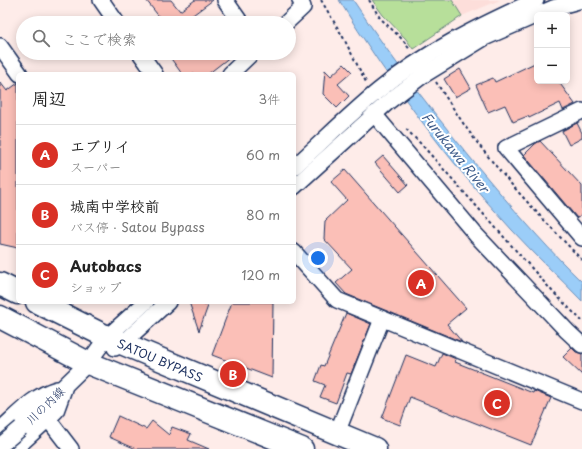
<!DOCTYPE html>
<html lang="ja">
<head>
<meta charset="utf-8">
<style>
  :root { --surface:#fff; --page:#f2f2f2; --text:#222; --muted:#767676; --line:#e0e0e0; --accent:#d93025 }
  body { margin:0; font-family:"Playpen Sans","Klee One",sans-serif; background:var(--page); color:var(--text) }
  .controls { position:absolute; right:12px; top:12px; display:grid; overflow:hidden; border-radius:6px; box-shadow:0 2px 10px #0003 }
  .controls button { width:36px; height:36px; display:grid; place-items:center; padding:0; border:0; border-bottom:1px solid var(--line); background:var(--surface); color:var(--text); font:20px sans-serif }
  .you { position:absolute; left:318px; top:258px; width:14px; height:14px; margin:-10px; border:3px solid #fff; border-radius:50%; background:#1a73e8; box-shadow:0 0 0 6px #1a73e833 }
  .badge { display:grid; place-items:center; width:26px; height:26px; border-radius:50%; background:var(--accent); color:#fff; font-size:13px; font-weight:700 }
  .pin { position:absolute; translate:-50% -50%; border:2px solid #fff; box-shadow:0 1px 4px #0006 }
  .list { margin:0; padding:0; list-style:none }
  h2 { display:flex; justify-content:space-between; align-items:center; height:52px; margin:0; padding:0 16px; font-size:17px }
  h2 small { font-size:13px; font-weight:400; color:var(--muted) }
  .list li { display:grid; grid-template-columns:26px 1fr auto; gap:12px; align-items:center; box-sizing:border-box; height:60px; padding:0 16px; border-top:1px solid var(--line) }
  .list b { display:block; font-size:15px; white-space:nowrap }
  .list p { margin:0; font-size:13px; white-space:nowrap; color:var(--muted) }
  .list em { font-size:13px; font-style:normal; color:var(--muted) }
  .icon { flex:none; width:22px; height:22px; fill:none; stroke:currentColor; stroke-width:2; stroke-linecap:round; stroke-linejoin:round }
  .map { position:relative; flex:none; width:582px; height:449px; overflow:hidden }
  .search { position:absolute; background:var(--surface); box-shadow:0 2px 10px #0003; left:16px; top:16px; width:280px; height:44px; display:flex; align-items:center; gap:10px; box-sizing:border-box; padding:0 14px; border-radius:22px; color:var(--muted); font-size:15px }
  .panel { position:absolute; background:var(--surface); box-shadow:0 2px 10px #0003; left:16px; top:72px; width:280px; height:232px; border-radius:6px }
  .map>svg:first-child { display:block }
</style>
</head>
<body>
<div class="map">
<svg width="582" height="449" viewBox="0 0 582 449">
  <rect width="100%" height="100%" fill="#feece9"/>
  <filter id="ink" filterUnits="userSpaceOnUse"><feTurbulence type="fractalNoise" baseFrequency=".025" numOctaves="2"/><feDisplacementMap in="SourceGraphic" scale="8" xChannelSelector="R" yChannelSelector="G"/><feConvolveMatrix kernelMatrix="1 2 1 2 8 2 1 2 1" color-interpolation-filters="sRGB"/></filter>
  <g filter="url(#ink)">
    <path fill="#fddeda" d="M452 0H500L462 16Z"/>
    <path fill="#b7df9a" stroke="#69877c" d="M372 0H452L462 16 413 49 406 39 383 15Z"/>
    <path fill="#9bcdf8" stroke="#688eba" d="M339 0H353C396 65 443 126 494 186 522 219 551 252 582 282V301C559 277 534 254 512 230 447 159 389 82 339 0Z"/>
    <g fill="#fbbfb7" stroke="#1b2f5e">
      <path d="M146 0H171L180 11 195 0H213L182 23H164Z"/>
      <path d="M167 53H235L208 74H182Z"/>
      <path d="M537 62V81H558L575 104 563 110 560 103 529 118 528 116 513 122 505 105 488 112 476 85 493 78 495 82Z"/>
      <path d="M344 64 352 72 338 84 349 96 337 108 323 94 325 70 331 76Z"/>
      <path d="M460 69 471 88 455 97 444 79Z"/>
      <path d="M0 82 7 91 18 83V248L0 244Z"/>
      <path d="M577 123 582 133V138L569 145 562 131Z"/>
      <path d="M540 141 582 186V214L577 218 524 155 535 144Z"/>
      <path d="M383 156 408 185 400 192 375 163Z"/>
      <path d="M345 170 466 308 447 324 462 342 346 294 336 283 352 269 324 239 325 221 347 200 331 182Z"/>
      <path d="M189 302H195L208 306 199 331Z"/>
      <path d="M232 302H273L272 378 212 355Z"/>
      <path d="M346 313 371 324 351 374 347 373 336 403 320 397 325 385 315 381 321 365 324 366Z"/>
      <path d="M572 348 576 352 582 354V375L563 357Z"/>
      <path d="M442 353 456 359 455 362 533 393 534 391 551 398 531 445 410 397 400 425 382 418 406 355 436 367Z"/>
      <path d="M118 416 146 429 152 421 169 435 172 427 191 434 188 440 209 449H136L109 437Z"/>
    </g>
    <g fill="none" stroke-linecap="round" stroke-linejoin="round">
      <g stroke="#1b2f5e" stroke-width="18">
        <g id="minor">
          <path d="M101 0 117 23"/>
          <path d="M225 0 241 23"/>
          <path d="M537 15 553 8 582 0"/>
          <path d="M286 23 303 7 300 0"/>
          <path d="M0 46 20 74"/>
          <path d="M140 53 155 74"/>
          <path d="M230 74 252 53"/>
          <path d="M582 111 506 148 582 238"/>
          <path d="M374 114 476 235 567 331 582 345"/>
          <path d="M294 167C322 142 349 115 378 91 425 52 481 25 536 0"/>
          <path d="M294 187 388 102 422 76 484 38 537 15"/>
          <path d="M294 252 337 300 582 401"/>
          <path d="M115 348 122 344 168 302"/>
          <path d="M48 419 71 449"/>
          <path d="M21 428 88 363 107 337 146 302"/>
          <path d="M0 430C17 415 34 395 57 389"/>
          <path d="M337 433 382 319"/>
          <path d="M15 449 48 419 56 411 64 389"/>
        </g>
      </g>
      <g stroke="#1b2f5e" stroke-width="25">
        <g id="highway">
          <path d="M0 284 18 293"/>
          <path d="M37 302 107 337 375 449"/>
          <path d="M0 317 88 363 302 449"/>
        </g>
      </g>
      <g stroke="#1b2f5e" stroke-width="2" stroke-dasharray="3 3" stroke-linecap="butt">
        <path d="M321 0 343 37 367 84"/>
        <path d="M369 0 380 18 403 40 410 50"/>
        <path d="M436 82C445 96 455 111 465 126 499 174 541 217 582 260"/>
        <path d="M406 129 422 145 552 291 582 321"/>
      </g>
      <use href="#minor" stroke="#fff" stroke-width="15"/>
      <use href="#highway" stroke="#fff" stroke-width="22"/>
      <g stroke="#1b2f5e" stroke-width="18" stroke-linecap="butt">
        <path id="minor-bridge" d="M0 446 21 428"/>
      </g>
      <use href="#minor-bridge" stroke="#fff" stroke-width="15"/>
    </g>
  </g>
  <g text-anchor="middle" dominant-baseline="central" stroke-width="4" stroke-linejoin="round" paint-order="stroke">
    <g font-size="12" fill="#1b2f5e" stroke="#fff">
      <text transform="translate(160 360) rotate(23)">SATOU BYPASS</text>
      <text transform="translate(45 405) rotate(-44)">川の内線</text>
    </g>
    <g font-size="13" font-style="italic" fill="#415e8c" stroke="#fff">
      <text transform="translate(456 152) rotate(51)">Furukawa River</text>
    </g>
  </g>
</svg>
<div class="controls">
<button>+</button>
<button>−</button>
</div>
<div class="you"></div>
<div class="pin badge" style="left:421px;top:283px">A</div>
<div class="pin badge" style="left:233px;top:374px">B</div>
<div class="pin badge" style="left:497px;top:403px">C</div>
<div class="search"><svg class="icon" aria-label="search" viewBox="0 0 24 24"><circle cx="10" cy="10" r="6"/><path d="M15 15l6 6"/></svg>ここで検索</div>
<section class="panel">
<h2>周辺<small>3件</small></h2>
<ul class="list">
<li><span class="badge">A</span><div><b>エブリイ</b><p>スーパー</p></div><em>60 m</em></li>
<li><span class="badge">B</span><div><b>城南中学校前</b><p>バス停 · Satou Bypass</p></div><em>80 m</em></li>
<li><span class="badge">C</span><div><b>Autobacs</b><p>ショップ</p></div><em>120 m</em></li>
</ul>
</section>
</div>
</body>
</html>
